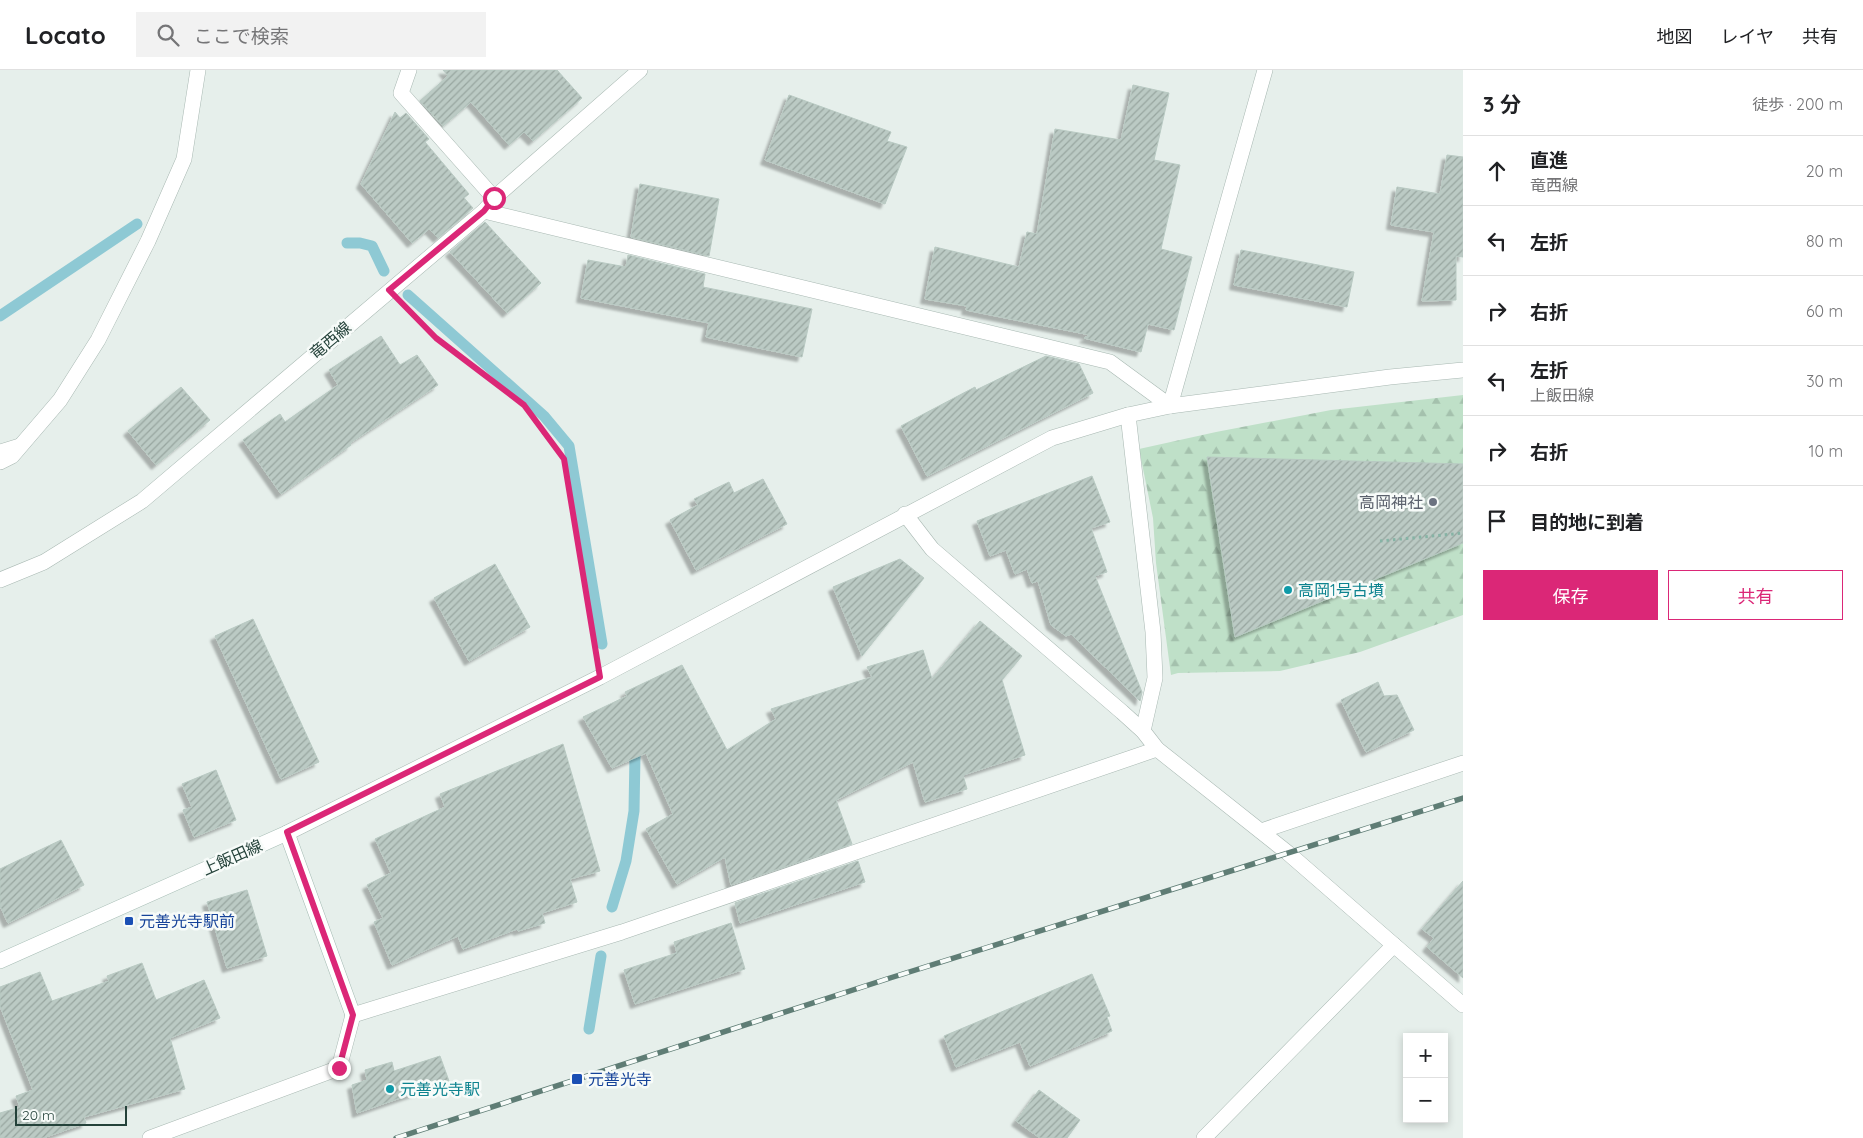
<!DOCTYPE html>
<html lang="ja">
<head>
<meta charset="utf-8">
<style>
  :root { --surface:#fff; --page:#f2f2f2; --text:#202124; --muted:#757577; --line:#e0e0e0; --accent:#db2777 }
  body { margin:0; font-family:Quicksand,"Noto Sans JP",sans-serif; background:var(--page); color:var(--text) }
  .controls { position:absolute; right:15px; bottom:15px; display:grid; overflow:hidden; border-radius:0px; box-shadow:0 2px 8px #0003 }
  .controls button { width:45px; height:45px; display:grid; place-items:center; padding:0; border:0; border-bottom:1px solid var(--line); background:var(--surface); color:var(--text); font:25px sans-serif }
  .scale { position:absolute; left:15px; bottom:12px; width:112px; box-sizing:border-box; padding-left:5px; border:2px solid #24423a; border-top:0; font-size:14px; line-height:18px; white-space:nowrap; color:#24423a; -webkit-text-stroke:4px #f7fbf9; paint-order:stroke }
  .stop { position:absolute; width:15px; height:15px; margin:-11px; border:4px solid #db2777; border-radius:50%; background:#fff }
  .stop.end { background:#db2777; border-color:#fff; box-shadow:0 1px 5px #0008 }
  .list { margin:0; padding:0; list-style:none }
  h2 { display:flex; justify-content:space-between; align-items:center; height:65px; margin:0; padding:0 20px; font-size:21px }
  h2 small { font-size:16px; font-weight:400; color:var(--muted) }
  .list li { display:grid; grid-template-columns:32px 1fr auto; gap:15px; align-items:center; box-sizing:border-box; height:70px; padding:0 20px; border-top:1px solid var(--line) }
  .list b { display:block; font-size:19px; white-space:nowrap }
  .list p { margin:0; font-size:16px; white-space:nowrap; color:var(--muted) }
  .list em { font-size:16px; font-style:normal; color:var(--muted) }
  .actions { display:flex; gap:10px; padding:15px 20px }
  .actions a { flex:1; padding:11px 0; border:1px solid var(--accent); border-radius:0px; text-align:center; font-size:18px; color:var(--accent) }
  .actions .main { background:var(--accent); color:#fff }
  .icon { flex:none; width:28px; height:28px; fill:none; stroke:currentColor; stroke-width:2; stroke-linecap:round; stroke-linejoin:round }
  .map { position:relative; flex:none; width:1463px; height:1068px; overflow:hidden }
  header { display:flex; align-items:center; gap:30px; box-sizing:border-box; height:70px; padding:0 25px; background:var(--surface); border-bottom:1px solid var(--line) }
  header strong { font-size:24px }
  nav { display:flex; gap:28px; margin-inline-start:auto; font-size:18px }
  .search { width:350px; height:45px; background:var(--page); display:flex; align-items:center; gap:12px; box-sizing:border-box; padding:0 18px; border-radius:0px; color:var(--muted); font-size:19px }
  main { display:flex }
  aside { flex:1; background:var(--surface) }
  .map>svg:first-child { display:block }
</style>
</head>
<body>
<header>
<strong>Locato</strong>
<div class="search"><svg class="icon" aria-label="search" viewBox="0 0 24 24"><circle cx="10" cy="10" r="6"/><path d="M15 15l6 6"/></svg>ここで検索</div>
<nav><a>地図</a><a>レイヤ</a><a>共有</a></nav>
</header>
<main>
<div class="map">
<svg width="1463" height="1068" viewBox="0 0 1463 1068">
  <defs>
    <pattern id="forest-firs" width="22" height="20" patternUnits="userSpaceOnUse" patternTransform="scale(1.25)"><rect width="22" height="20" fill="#bfe0c8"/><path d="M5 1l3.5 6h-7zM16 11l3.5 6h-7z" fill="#a4c1ad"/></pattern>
    <pattern id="building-hatch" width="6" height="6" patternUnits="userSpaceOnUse" patternTransform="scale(1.25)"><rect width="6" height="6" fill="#bbcac4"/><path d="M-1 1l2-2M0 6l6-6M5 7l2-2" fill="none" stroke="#98a6a0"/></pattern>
    <filter id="shadow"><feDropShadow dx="-4.5" dy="4.5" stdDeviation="1" flood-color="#0004"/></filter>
  </defs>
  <rect width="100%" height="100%" fill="#e6efeb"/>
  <path fill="url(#forest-firs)" d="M1463 325V545L1360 582 1280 601 1178 603 1171 605 1156 493 1153 448 1139 379 1216 362 1331 340Z"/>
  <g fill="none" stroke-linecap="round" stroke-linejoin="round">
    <g stroke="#8ec9d4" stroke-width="11">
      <path d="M347 173H360L372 176 384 201"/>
      <path d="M408 225 544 346 569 376 602 574"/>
      <path d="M0 246 137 154"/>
      <path d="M612 837 626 791 634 741 635 685 631 673"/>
      <path d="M589 959 601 886"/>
    </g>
  </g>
  <g fill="url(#building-hatch)" stroke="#b8c9c2" filter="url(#shadow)">
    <path d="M443 0H557L582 28 533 71 524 62 509 75 471 32 443 56 420 31 448 6Z"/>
    <path d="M1133 15 1169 23 1154 90 1180 95 1161 179 1192 187 1174 260 1148 254 1141 282 1084 268 1090 265 966 240 967 236 925 229 935 177 1019 197 1027 162 1037 164 1055 59 1121 70Z"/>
    <path d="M789 25 891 62 887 71 907 77 885 134 765 90Z"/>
    <path d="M395 42 400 48 406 43 429 69 425 72 469 124 464 128 473 138 438 168 429 159 412 173 361 114Z"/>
    <path d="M1447 85 1463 87V187L1456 186V230L1422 231 1434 162 1391 155 1397 117 1440 124Z"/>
    <path d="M640 114 719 129 709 186 631 167Z"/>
    <path d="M485 152 541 213 507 243 450 182Z"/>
    <path d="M1241 180 1354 202 1347 237 1234 215Z"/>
    <path d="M628 185 705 204 703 217 812 239 802 287 706 267 709 253 581 228 588 190 626 197Z"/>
    <path d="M381 266 400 295 417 285 438 315 350 373 351 375 281 424 243 370 280 344 285 352 338 315 329 300Z"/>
    <path d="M1046 286 1079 294 1093 323 927 406 901 356 975 317 976 320Z"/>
    <path d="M181 317 210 350 156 395 128 361Z"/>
    <path d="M1207 387 1463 394V473L1235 567Z"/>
    <path d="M1092 406 1110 452 1091 458 1107 502 1095 506 1142 622 1140 631 1071 564 1066 566 1051 555 1038 511 1032 513 1027 499 1015 504 1006 480 990 486 977 451Z"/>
    <path d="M763 409 787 454 696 500 670 450 698 435 694 429 729 412 734 423Z"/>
    <path d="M900 489 924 508 862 586 833 517Z"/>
    <path d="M495 494 530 557 469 591 434 528Z"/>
    <path d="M253 549 319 692 281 709 215 566Z"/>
    <path d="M980 551 1022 586 1002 610 1025 685 963 705 967 719 925 732 913 692 836 730 852 774 731 815 725 787 677 814 646 759 673 744 646 683 612 698 583 647 627 626 625 622 682 595 727 680 776 649 771 639 872 607 867 597 923 580 932 609Z"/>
    <path d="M1378 612 1384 626 1397 625 1414 660 1366 682 1341 630Z"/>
    <path d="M563 674 600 801 570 809 577 832 542 843 545 853 518 861 517 859 463 879 458 866 392 895 374 852 383 848 367 815 391 803 375 769 445 737 440 724Z"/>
    <path d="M216 700 236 750 194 767 183 740 192 737 182 714Z"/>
    <path d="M61 770 84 815 8 853 0 836V799Z"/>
    <path d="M858 791 865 812 740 853 735 833Z"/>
    <path d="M1463 811V908L1427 877 1434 868 1422 859Z"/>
    <path d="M247 820 267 886 227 898 207 832Z"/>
    <path d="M731 853 745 899 635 934 624 900 677 883 674 872Z"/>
    <path d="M142 893 156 930 204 910 220 948 170 968 185 1019 84 1047 86 1053 43 1068H0V1043L20 1037 16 1026 33 1020 0 936V917L40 902 52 931 109 911 107 906Z"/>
    <path d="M1092 904 1110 946 1107 947 1112 961 1030 996 1020 972 956 997 944 966Z"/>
    <path d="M440 986 449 1011 357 1043 352 1015 367 1010 365 1000 392 992 394 1001Z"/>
    <path d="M1039 1020 1080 1050 1067 1068H1040L1016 1051Z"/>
  </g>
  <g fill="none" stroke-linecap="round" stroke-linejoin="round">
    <g stroke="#a8b8b2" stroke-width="16">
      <g id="service">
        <path d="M409 0 401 23 494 128"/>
        <path d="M0 382 20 376"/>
      </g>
    </g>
    <g stroke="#a8b8b2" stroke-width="16">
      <g id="minor">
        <path d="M484 141 1110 292 1170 336 1265 0"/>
        <path d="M1128 345 1153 562 1155 608 1143 661"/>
        <path d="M0 392 12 386 60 330 98 270 148 171 184 89 198 0"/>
        <path d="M905 444 932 479 1122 642 1143 661 1157 679 1288 783 1463 935"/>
        <path d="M0 510 44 492 142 431 484 141 502 121 640 0"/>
        <path d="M1261 761 1463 693"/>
        <path d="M150 1068 339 998 353 945 622 862 1157 679"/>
        <path d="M1204 1068 1394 875"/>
      </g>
    </g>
    <g stroke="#a8b8b2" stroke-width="16">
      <path id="tertiary" d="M287 763 600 607 1052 368 1128 345 1170 336 1390 307 1463 300"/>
    </g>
    <g stroke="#a4bbb3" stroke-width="16">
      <path id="secondary" d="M0 891 287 763 353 945"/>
    </g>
    <g stroke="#86b3a5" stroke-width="3" stroke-dasharray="2.5 4" stroke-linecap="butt">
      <path d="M409 240 436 268 524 335 544 364 564 389 596 578"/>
      <path d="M1380 471 1463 463"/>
    </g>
    <use href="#service" stroke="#fff" stroke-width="15"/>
    <use href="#minor" stroke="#fff" stroke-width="15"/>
    <use href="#tertiary" stroke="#fff" stroke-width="15"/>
    <use href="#secondary" stroke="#fff" stroke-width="15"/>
    <g stroke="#5f7d75" stroke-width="5.5">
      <path id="rail" d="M396 1068 890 908 1463 728"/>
    </g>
    <use href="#rail" stroke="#f7fbf9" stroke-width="4" stroke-dasharray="11" stroke-linecap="butt"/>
  </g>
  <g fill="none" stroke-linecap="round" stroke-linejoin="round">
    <path stroke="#db2777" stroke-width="6" d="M339 998 353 945 287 762 600 607 564 389 524 335 436 268 389 220 484 141 494 128"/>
  </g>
  <circle fill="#6b7280" stroke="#f7fbf9" stroke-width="2" cx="1433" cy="432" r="5"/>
  <g fill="#0f9aa8" stroke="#f7fbf9" stroke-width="2">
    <circle cx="1288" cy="520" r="5"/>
    <circle cx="390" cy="1019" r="5"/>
  </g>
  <g fill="#1a4fb4" stroke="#f7fbf9" stroke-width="2">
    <rect x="124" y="846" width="10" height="10" rx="2.5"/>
    <rect x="571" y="1003" width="12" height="12" rx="2.5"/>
  </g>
  <g text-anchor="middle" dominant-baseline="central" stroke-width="5" stroke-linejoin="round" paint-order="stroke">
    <g font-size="16" fill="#24423a" stroke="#f7fbf9">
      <text transform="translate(330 270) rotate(-40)">竜西線</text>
      <text transform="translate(232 787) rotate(-24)">上飯田線</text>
    </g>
    <g font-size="16" fill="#5b616d" stroke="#f7fbf9" text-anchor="end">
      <text x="1423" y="432">高岡神社</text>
    </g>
    <g font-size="16" fill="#0d838f" stroke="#f7fbf9" text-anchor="start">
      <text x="1298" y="520">高岡1号古墳</text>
      <text x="400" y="1019">元善光寺駅</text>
    </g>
    <g font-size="16" fill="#164399" stroke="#f7fbf9" text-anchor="start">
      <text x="139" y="851">元善光寺駅前</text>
      <text x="588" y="1009">元善光寺</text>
    </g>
  </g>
</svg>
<div class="controls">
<button>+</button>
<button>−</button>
</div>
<div class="scale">20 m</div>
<div class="stop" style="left:494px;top:128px"></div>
<div class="stop end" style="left:339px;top:998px"></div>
</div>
<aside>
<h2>3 分<small>徒歩 · 200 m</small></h2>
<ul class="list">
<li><svg class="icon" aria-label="ahead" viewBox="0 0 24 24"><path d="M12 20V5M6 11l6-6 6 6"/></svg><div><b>直進</b><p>竜西線</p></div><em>20 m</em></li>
<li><svg class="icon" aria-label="left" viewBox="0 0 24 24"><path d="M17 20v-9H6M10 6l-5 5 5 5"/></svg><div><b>左折</b></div><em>80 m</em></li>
<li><svg class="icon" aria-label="right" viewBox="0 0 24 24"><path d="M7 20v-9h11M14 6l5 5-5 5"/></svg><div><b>右折</b></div><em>60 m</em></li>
<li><svg class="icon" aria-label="left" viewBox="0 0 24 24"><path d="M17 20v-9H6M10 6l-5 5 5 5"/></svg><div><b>左折</b><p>上飯田線</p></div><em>30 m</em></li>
<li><svg class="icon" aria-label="right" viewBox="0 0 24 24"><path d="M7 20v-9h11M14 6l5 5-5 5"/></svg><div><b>右折</b></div><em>10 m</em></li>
<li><svg class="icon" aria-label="arrive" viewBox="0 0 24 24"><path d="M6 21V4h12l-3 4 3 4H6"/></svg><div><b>目的地に到着</b></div></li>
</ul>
<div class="actions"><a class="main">保存</a><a>共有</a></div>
</aside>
</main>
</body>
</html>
